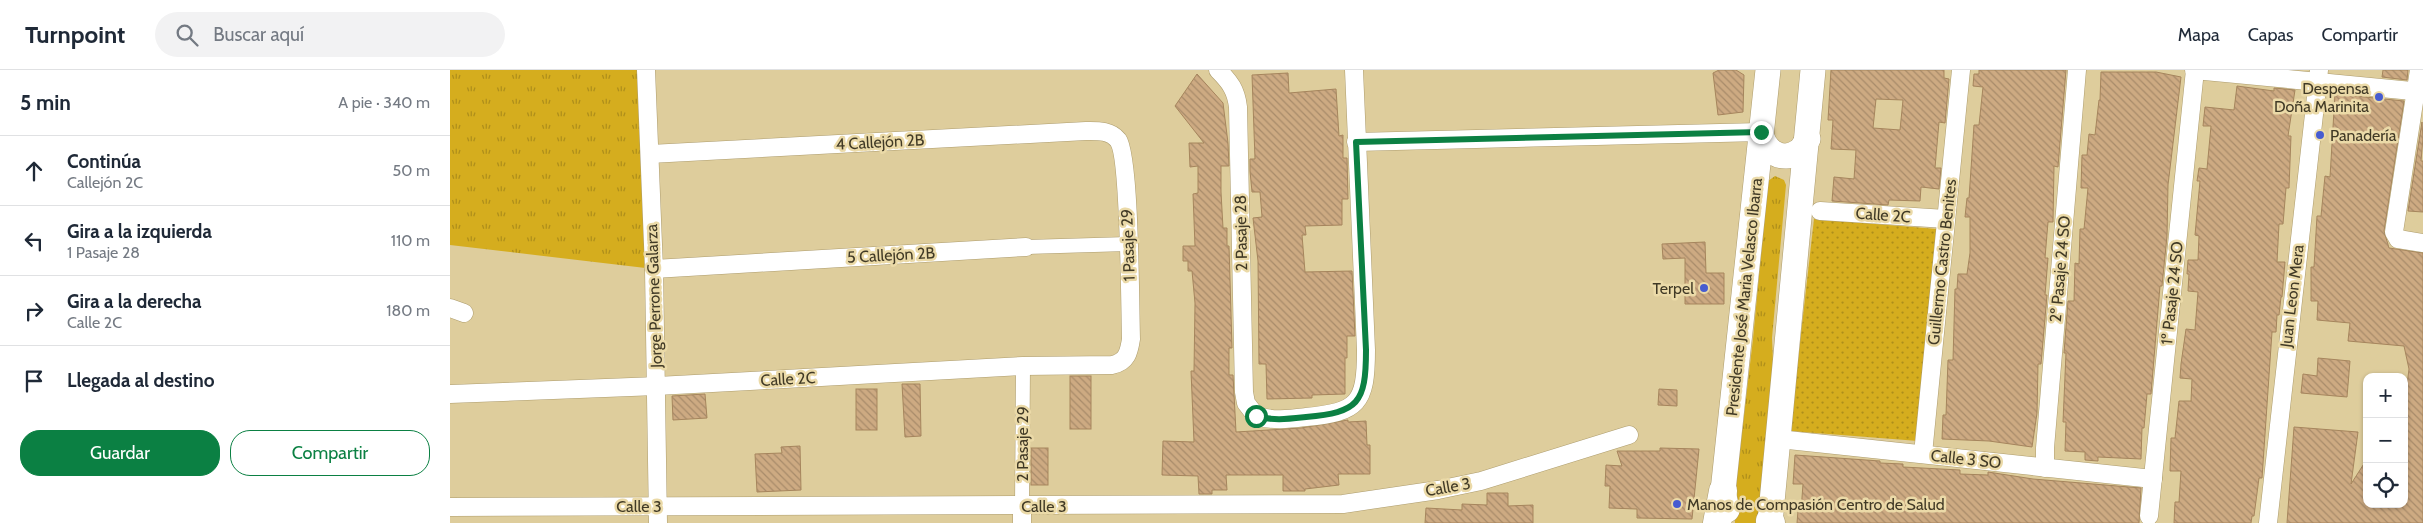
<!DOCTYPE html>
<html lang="es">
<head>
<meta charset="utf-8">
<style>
  :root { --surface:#fff; --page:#f2f2f3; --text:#1f2937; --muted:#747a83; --line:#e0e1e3; --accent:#0b8043 }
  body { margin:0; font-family:Cabin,sans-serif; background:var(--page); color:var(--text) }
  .controls { position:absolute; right:15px; bottom:15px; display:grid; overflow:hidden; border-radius:10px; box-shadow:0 1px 4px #0004 }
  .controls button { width:45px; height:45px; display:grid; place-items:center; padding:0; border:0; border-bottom:1px solid var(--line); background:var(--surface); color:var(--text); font:25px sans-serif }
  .stop { position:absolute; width:15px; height:15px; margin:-11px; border:4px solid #0b8043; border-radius:50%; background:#fff }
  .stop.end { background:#0b8043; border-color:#fff; box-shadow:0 1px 5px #0008 }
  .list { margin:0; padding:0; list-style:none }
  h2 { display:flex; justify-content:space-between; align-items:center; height:65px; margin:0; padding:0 20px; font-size:21px }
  h2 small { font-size:16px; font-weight:400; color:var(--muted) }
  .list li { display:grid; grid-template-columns:32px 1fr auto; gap:15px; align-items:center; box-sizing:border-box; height:70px; padding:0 20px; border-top:1px solid var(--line) }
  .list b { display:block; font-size:19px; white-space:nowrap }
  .list p { margin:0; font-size:16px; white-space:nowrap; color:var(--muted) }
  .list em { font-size:16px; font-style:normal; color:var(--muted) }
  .actions { display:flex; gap:10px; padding:15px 20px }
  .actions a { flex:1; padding:11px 0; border:1px solid var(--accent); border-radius:20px; text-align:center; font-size:18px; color:var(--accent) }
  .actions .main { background:var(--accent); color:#fff }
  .icon { flex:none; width:28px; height:28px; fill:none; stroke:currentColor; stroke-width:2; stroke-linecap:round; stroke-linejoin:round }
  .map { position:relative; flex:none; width:1973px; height:453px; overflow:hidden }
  header { display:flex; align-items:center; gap:30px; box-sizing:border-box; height:70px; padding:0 25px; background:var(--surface); border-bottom:1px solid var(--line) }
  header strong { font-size:24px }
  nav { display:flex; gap:28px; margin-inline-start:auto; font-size:18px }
  .search { width:350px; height:45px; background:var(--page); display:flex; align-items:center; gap:12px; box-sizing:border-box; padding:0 18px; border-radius:28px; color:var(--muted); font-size:19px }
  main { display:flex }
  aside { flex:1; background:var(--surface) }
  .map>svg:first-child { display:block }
</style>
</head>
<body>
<header>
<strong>Turnpoint</strong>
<div class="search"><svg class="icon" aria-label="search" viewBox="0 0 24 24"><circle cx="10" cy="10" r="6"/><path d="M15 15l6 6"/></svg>Buscar aquí</div>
<nav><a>Mapa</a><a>Capas</a><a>Compartir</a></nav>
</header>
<main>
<aside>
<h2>5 min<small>A pie · 340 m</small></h2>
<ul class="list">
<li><svg class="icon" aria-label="ahead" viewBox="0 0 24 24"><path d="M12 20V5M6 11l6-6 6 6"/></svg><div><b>Continúa</b><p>Callejón 2C</p></div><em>50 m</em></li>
<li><svg class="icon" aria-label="left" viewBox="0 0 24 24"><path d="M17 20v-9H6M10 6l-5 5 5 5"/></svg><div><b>Gira a la izquierda</b><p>1 Pasaje 28</p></div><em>110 m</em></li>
<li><svg class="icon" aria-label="right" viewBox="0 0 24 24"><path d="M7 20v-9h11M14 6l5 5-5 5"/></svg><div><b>Gira a la derecha</b><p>Calle 2C</p></div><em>180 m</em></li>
<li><svg class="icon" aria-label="arrive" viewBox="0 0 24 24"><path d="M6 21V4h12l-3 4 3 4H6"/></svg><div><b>Llegada al destino</b></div></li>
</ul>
<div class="actions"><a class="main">Guardar</a><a>Compartir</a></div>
</aside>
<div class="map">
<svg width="1973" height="453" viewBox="0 0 1973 453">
  <defs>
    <pattern id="grass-tufts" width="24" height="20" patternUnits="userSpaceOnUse" patternTransform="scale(1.25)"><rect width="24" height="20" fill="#d5ad1e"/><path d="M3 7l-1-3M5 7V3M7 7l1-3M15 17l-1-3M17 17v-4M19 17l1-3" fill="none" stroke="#ae8e1a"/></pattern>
    <pattern id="park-dots" width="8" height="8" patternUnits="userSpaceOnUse" patternTransform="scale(1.25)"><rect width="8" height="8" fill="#d5ad1e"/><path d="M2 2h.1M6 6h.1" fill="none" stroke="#ae8e1a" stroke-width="1.8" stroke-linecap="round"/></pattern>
    <pattern id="building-back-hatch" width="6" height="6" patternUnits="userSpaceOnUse" patternTransform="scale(1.25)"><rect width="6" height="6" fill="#cdaa82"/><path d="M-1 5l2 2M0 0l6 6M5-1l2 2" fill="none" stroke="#a88b6a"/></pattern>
  </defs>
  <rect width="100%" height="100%" fill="#decd9c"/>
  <g fill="url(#grass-tufts)">
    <path d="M0 0H198L204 199 0 175Z"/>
    <path d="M1325 106 1334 110 1336 115 1322 268 1324 315 1309 453H1285L1284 430 1303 269 1318 111Z"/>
  </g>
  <path fill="url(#park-dots)" d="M1364 149 1487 159 1468 371 1340 361Z"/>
  <g fill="url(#building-back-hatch)" stroke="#a6855d" fill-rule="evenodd">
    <path d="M1269 0H1286L1294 5 1293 42 1268 45 1263 3Z"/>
    <path d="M1381 0H1494V8L1499 9 1495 53 1489 52 1485 98H1491L1489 119 1471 117 1470 131 1439 130 1438 135 1382 131 1384 107 1404 109 1406 80 1381 79 1383 50H1378ZM1426 29 1453 30 1450 60 1423 58Z"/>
    <path d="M1529 0H1616L1608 97 1604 96 1603 152H1598L1595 188H1598L1595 225H1597L1591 294H1588L1587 343 1582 377 1539 371 1492 369 1493 345H1496L1498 290H1503L1505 219H1507L1508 204H1517L1520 183V147H1515L1517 128H1519L1524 55H1529L1533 17 1523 16 1524 4H1529Z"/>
    <path d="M1933 0H1958L1957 10 1932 7Z"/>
    <path d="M1651 2H1706L1731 7 1718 115 1717 166 1712 216H1710L1701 324H1697L1694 358H1692L1691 389 1648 387V391L1635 390V382L1615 381 1616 352H1613L1616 283H1614L1618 231H1624L1625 193 1629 194 1630 159H1634L1638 118H1631L1632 85H1637L1639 64 1645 65 1649 30H1650Z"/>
    <path d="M838 3 839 23 886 19 889 66 893 65V88H897L898 129H892V155L855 156 856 165H852L855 202 902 201 905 266H897V288H895V324L862 325V328L817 329 816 294H809L808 191 803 148 812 147 810 122H802L800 101V89H805L802 5Z"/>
    <path d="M747 4 773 33 778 73 779 96H771V122L773 158H777V176H779L782 278H779V305H783L786 362 851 358 898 350V352L916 351 917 375H920V404H888L889 415 855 419V421H833V405H776L777 420H762V424H749L748 406 712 405 713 371 744 372 741 301H744L745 233 742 201H738V191H733V176H745L743 124 748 123V96L740 97 739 73H754L725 36Z"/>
    <path d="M1787 16 1824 21V18L1845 20 1838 66H1841L1839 118H1836L1833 154H1829L1827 192H1835L1832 227H1831L1829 245H1827L1826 262H1822L1812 408H1809L1804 446H1802L1801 453H1724L1725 432H1729L1731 401H1720L1721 368H1725L1729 331H1741L1742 309 1730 308 1731 294 1736 259 1745 260 1748 222 1738 221 1739 204H1737L1738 190H1748L1749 166 1745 165 1750 111H1747L1749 98 1757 99 1761 56H1753L1755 37 1784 40Z"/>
    <path d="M1885 24 1954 31 1934 161 1939 178 1973 183V453H1837L1844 357 1908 362 1901 414 1917 389V434H1954V340L1959 299 1954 276 1898 271 1900 253 1867 250 1868 231H1861V197H1864L1867 146H1871L1875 106 1880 107Z"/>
    <path d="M1972 52 1973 68 1971 91H1973V142L1958 141Z"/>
    <path d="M1255 172 1256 203H1274V234H1235V188L1213 189 1212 174Z"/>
    <path d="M1868 288 1900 291 1897 327 1851 323 1853 304 1867 306Z"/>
    <rect x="620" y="306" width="21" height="53"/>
    <path d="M452 314H470L471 366 455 367Z"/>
    <rect x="406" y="319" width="21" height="41"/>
    <path d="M1209 319 1227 320V336L1208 335Z"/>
    <path d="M255 324 257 348 223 350 222 326Z"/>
    <path d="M350 376 351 420 307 422 305 384 332 383 331 377Z"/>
    <rect x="581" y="378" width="17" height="37"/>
    <path d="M1210 378 1249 379 1242 449 1187 448V439L1159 438 1160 416H1155L1156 395 1172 396 1167 381H1210Z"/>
    <path d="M1345 385 1430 391V393L1453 394V397L1510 400V404L1538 405V402L1583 409 1691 418 1689 453H1347L1348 441H1351L1353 414H1343Z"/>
    <path d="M1037 423H1058V436L1083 435V453H975L976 438 1012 440V434L1037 435Z"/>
  </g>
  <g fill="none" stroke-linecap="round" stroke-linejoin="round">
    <g stroke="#ad9c6d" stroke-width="15">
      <g id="pedestrian">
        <path d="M576 177 678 174"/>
        <path d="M572 436 573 296"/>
      </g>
    </g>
    <g stroke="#ad9c6d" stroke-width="19">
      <g id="minor">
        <path d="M196 0 204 199 208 453"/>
        <path d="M768 0C780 12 786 20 788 37L794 322 796 333 806 346C823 351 839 349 856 347 908 342 916 334 916 280L904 0"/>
        <path d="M1744 0 1973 22"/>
        <path d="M1969 0 1944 162 1948 169 1973 173"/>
        <path d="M906 72 1311 62"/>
        <path d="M1370 141 1496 149"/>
        <path d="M204 199 576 177"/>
        <path d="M0 238 14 243"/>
        <path d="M0 324 207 316 573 296 662 295C677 292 679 282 681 269 680 238 680 86 668 70 660 60 647 61 636 61L200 84"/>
        <path d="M1328 369 1703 409"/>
        <path d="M1473 384 1511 0"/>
        <path d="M1595 398V378L1627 0"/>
        <path d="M0 437 893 434 988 420 1031 411 1179 365"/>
        <path d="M1699 446 1745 0"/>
        <path d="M572 453V436"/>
        <path d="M1818 453 1869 0"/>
      </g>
    </g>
    <g stroke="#ad9c6d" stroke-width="26">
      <g id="secondary">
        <path d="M1311 62C1313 80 1332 94 1349 81 1353 78 1355 73 1358 69"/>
        <path d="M1277 440 1273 421 1318 0"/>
        <path d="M1320 453 1363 0"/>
      </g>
    </g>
    <g stroke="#ad9c6d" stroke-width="29">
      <g id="primary">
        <path d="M1320 451 1321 453"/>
        <path d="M1267 453 1273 421"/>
      </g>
    </g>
    <use href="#pedestrian" stroke="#fff" stroke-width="14"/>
    <use href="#minor" stroke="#fff" stroke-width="18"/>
    <use href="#secondary" stroke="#fff" stroke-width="25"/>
    <use href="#primary" stroke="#fff" stroke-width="28"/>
  </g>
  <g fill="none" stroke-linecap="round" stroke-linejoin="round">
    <path stroke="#0b8043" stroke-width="6" d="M806 346C823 351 838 349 856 347 908 342 916 334 916 280L906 72 1311 62"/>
  </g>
  <g fill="#475cd0" stroke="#ebdaa8" stroke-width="2">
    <circle cx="1929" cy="27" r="5"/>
    <circle cx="1870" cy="65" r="5"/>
    <circle cx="1254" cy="218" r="5"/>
    <circle cx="1227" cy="434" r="5"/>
  </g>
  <g text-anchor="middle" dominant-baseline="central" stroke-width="5" stroke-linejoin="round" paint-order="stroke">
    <g font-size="16" fill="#413a26" stroke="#ebdaa8" text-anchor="end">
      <text x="1919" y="18">Despensa<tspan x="1919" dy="18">Doña Marinita</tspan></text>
      <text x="1880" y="65" text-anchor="start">Panadería</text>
      <text x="1244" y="218">Terpel</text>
      <text x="1237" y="434" text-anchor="start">Manos de Compasión Centro de Salud</text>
    </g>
    <g font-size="16" fill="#413a26" stroke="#ebdaa8">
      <text transform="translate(430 72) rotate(-3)">4 Callejón 2B</text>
      <text transform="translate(1433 145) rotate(4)">Calle 2C</text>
      <text transform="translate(791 163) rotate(-91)">2 Pasaje 28</text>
      <text transform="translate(678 175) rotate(-92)">1 Pasaje 29</text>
      <text transform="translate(441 185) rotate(-3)">5 Callejón 2B</text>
      <text transform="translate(1492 192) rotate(-84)">Guillermo Castro Benites</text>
      <text transform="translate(1610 199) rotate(-85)">2º Pasaje 24 SO</text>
      <text transform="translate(1722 223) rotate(-84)">1º Pasaje 24 SO</text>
      <text transform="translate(204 226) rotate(-92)">Jorge Perrone Galarza</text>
      <text transform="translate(1842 226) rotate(-83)">Juan Leon Mera</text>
      <text transform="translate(1294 227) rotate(-84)">Presidente José Maria Velasco Ibarra</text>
      <text transform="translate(338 309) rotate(-3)">Calle 2C</text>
      <text transform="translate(572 374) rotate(-90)">2 Pasaje 29</text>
      <text transform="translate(1516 389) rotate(6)">Calle 3 SO</text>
      <text transform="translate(998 417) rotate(-10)">Calle 3</text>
      <text x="189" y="436">Calle 3</text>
      <text x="594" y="436">Calle 3</text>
    </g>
  </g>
</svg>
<div class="controls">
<button>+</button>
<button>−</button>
<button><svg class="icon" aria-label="locate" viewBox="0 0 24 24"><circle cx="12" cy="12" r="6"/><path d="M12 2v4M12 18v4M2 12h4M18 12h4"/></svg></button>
</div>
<div class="stop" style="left:806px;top:346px"></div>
<div class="stop end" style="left:1311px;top:62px"></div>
</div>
</main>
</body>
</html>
